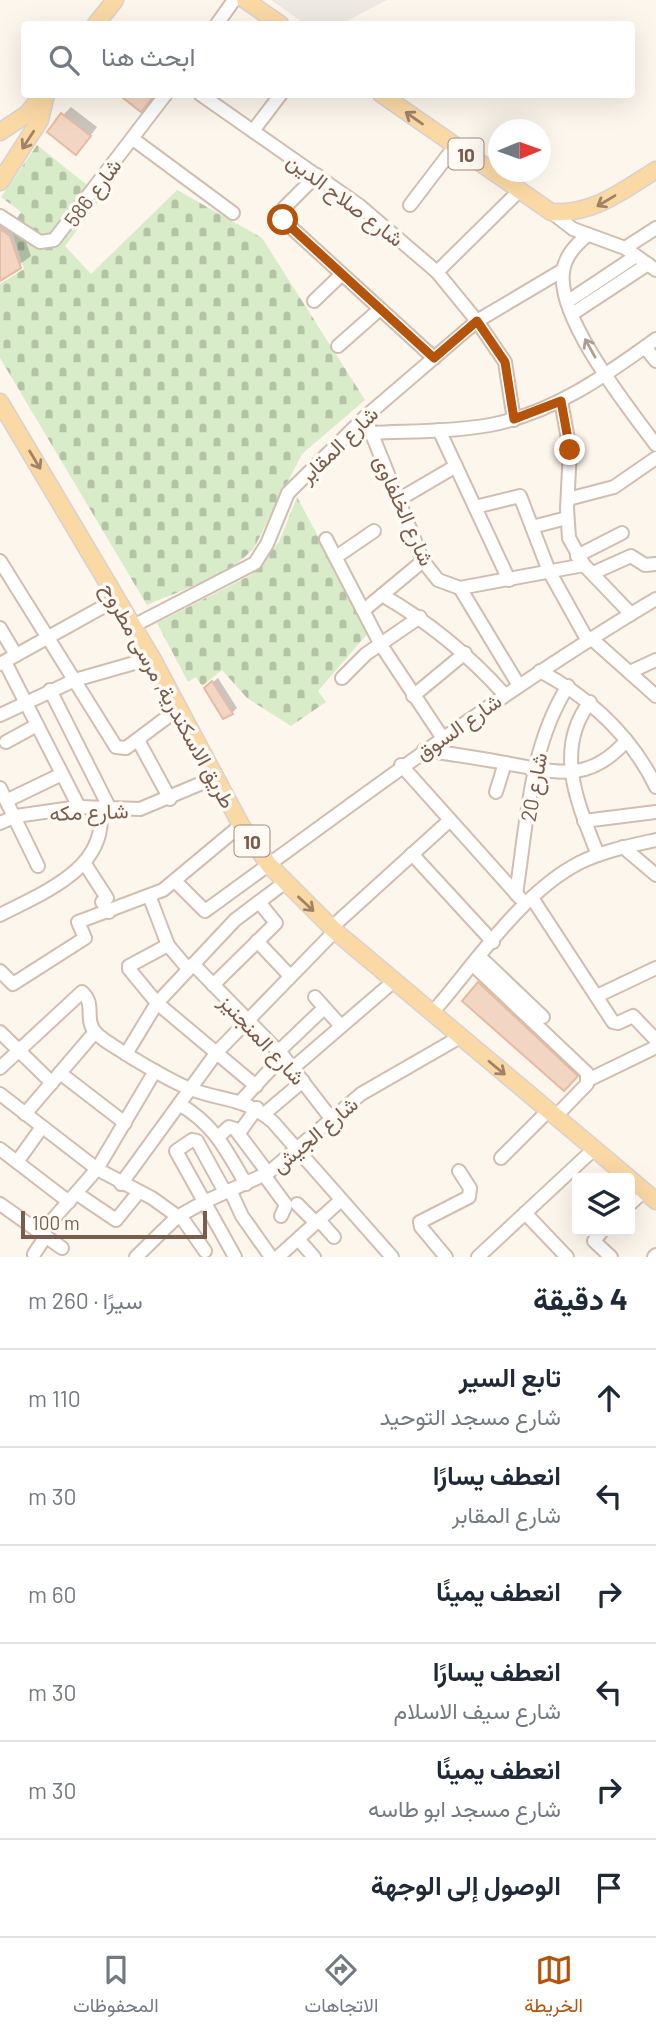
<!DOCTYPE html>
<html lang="ar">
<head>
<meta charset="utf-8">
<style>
  :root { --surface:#fff; --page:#f2f2f3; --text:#1f2937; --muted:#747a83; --line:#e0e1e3; --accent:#b45309 }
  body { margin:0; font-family:Barlow,Vazirmatn,sans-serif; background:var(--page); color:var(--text); direction:rtl }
  .controls { position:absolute; right:21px; bottom:21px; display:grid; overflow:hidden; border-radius:7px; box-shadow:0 7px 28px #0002 }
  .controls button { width:63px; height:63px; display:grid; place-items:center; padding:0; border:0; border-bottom:2px solid var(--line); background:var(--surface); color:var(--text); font:35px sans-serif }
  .compass { position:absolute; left:488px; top:119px; width:63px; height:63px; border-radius:50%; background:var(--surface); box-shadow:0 7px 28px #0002; rotate:89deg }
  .scale { position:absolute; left:21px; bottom:18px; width:186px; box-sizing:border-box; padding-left:7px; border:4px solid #7a5c4d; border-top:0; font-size:19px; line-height:24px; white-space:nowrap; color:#7a5c4d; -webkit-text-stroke:5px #fffaf3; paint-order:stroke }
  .stop { position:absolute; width:21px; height:21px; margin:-16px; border:5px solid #b45309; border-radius:50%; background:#fff }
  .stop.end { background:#b45309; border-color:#fff; box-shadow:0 2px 7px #0008 }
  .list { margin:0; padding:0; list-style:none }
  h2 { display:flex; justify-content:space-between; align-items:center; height:91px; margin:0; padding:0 28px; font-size:30px }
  h2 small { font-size:23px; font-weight:400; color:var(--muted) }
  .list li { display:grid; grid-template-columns:46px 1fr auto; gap:21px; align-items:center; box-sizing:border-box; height:98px; padding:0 28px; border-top:2px solid var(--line) }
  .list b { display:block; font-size:26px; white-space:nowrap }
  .list p { margin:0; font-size:23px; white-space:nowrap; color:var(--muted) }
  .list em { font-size:23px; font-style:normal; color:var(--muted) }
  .icon { flex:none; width:38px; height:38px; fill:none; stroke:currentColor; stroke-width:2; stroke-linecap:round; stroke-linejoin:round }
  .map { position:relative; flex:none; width:656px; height:1257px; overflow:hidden; direction:ltr }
  .search { position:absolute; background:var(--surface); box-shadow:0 7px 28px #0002; left:21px; right:21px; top:21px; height:77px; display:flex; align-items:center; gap:18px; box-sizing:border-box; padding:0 24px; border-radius:7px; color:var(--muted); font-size:26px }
  .sheet { height:679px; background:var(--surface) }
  nav { display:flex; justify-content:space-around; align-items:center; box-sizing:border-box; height:98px; border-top:2px solid var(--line); background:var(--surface); font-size:19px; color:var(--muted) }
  nav a { display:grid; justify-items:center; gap:4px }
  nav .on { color:var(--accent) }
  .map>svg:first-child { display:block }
</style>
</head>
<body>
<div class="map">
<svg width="656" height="1257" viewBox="0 0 656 1257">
  <defs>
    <pattern id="cemetery-stones" width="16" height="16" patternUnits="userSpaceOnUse" patternTransform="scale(1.75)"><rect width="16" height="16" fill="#d8ecc9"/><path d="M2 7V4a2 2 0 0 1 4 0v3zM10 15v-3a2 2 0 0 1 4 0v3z" fill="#b4c2a5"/></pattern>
  </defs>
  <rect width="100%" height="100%" fill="#fdf6ec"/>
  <path fill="#efe9e4" d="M271 0H387L341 24H305Z"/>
  <g fill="url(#cemetery-stones)">
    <path d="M37 145 102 197 65 246 91 274 177 190 262 238 365 400 302 454 254 548C228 577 183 589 147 605L0 358V284L24 269 11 228 21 212 1 197Z"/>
    <path d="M297 497 369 632 318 691 326 702 291 726 247 698 222 670 202 686 196 677 188 682 157 623 251 575 279 542Z"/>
  </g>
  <g fill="#0003">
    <path d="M71 107 97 127 84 144 63 115Z"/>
    <path d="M0 210 20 225 31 256 0 279Z"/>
    <path d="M218 678 237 708 232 713 212 683Z"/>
    <path d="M490 972 587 1064 564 1089 465 1000Z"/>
  </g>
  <g fill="#f3d5c3" stroke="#e6bba3" stroke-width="2">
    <path d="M118 94H155L141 112Z"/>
    <path d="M61 113 91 136 76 155 47 132Z"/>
    <path d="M0 229 10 236 21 268 0 281Z"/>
    <path d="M212 681 233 714 223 719 204 688Z"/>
    <path d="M478 982 578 1076 564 1091 462 1001Z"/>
  </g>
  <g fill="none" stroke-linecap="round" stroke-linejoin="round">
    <g stroke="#d1beb0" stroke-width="16">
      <g id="minor">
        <path d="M217 24 234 0"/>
        <path d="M200 94 360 206 437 272 477 321 505 362 514 420"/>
        <path d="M253 131 281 94"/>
        <path d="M133 139 233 213"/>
        <path d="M317 175 284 208 283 220 434 358"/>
        <path d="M410 205 455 146"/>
        <path d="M551 212 573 229 625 248 656 270"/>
        <path d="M0 216 40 242 54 240 166 94"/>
        <path d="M586 236C575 246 565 256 563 272 557 319 628 407 656 445"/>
        <path d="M625 248 656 228"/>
        <path d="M437 272 519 191"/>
        <path d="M314 301 342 274"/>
        <path d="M567 302 636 256"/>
        <path d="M572 314 648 264"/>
        <path d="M338 346 380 309"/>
        <path d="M645 347 656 361"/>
        <path d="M561 401 570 450 567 508 569 538 584 565 631 614"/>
        <path d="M365 417 423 561 438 580 460 588 584 565"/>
        <path d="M439 430 509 580"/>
        <path d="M371 433C410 431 451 432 490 425 553 413 605 376 656 339"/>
        <path d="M568 499 614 487 656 458"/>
        <path d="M398 500 456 466"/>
        <path d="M475 507 520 496 549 571 588 641"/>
        <path d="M532 527 567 518"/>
        <path d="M326 539 381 645 442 737"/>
        <path d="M577 556 622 533"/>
        <path d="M336 557 374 531"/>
        <path d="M0 561 116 747 126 748 178 709"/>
        <path d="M593 573 631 556 645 565 656 564"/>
        <path d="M460 588 518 684"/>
        <path d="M382 595C429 622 468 654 504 694"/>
        <path d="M364 610 423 561"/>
        <path d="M133 626 255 563 267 544 288 493 365 417 477 321 563 270"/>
        <path d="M0 628 16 655"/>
        <path d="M592 639 656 696"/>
        <path d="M5 662 79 807"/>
        <path d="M0 664 117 599"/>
        <path d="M540 671C590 698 631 735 656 787"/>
        <path d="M630 672 656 660"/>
        <path d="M342 678 366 654 420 617"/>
        <path d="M50 690 110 809"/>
        <path d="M413 696 465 653"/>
        <path d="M590 702C553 750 578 804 598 855"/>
        <path d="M0 715 75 680 152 658"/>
        <path d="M138 740 170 799"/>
        <path d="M6 742 37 725"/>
        <path d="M424 750C451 754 478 758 505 763 556 772 588 784 626 741"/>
        <path d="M401 765 520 898"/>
        <path d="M0 788 38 866"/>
        <path d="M496 792 505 763"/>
        <path d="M8 800 62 774"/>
        <path d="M584 821 656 812"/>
        <path d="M0 823 16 816 79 807 140 809 214 778"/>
        <path d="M623 847 656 875"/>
        <path d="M412 854 493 942"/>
        <path d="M85 864 107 898 102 902 109 912"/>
        <path d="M175 881 205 911C354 803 498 693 656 599"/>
        <path d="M516 894C527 824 529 747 568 686"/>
        <path d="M150 898 168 945 188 969"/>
        <path d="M532 898 613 1022 618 1023 633 1016 656 1040"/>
        <path d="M0 915C44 892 109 868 100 809"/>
        <path d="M331 928 450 820"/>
        <path d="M257 941 290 976"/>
        <path d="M168 945 129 966V969L157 1003 256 1086"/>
        <path d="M480 957 543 1017"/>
        <path d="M193 964 283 1056 330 1117"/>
        <path d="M473 965 587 1073V1084L555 1117"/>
        <path d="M0 971 13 984 85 938 78 922 163 890 241 825"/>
        <path d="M213 985 276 923 259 902"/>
        <path d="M597 996 656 968"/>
        <path d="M315 997 341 1026"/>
        <path d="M432 1013C474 965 521 893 579 863 603 851 629 846 656 840"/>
        <path d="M0 1032 52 1083"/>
        <path d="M278 1052 324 1008"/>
        <path d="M126 1054 157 1003 235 920 284 883"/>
        <path d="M0 1068 82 992C96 1004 84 1019 95 1032 102 1040 117 1048 126 1054 146 1066 167 1079 188 1088 222 1102 241 1095 273 1122L392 1257"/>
        <path d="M293 1068 394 981"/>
        <path d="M60 1073 125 1123"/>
        <path d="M588 1080 656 1047"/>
        <path d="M0 1094 97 1169 152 1198 184 1221 205 1251"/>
        <path d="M241 1101 283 1056"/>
        <path d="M179 1104C215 1125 226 1150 246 1184"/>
        <path d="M25 1114 95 1032"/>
        <path d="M264 1114 303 1081"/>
        <path d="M239 1133 257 1108"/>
        <path d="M218 1137 229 1127 235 1129 268 1173"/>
        <path d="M0 1149 69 1202"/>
        <path d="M501 1158 548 1111"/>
        <path d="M17 1162 42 1127"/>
        <path d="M264 1175 286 1205 281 1216"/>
        <path d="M121 1184 217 1052 335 931"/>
        <path d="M230 1190 242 1216 271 1257"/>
        <path d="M225 1192 197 1141 192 1140 176 1151 235 1257"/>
        <path d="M76 1193 116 1220 138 1193"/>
        <path d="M0 1204 62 1248"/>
        <path d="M297 1204 316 1223"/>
        <path d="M630 1204 644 1191"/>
        <path d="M525 1213 567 1257"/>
        <path d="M319 1220 334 1237"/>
        <path d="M602 1231 594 1241 611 1257"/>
        <path d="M41 1233 97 1169 155 1071"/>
        <path d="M298 1239 314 1257"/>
        <path d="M34 1254 46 1236"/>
        <path d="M136 1257 177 1217 204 1202 268 1173 361 1094 460 1037"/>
        <path d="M278 1257 341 1200"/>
        <path d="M446 1257 421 1227 420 1222 469 1197 470 1188 459 1171"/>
        <path d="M478 1257 594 1149"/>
        <path d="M654 1257 656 1255"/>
      </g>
    </g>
    <g stroke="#dad1cd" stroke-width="19">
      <g id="major">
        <path d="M245 0 280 24"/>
        <path d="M96 24 115 0"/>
        <path d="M381 94 551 212C593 215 622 191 656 170"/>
        <path d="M0 132 27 114 43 94"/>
        <path d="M0 182 40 120 46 94"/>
        <path d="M0 402 152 658 241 825 269 865 335 931 629 1178"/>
        <path d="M630 1179 656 1201"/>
      </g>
    </g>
    <use href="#minor" stroke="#fff" stroke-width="12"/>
    <use href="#major" stroke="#fbd9a5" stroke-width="16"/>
  </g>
  <defs><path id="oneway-shaft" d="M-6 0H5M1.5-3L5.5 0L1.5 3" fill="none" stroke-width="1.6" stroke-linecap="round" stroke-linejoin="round" transform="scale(1.75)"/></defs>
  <g stroke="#a18267">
    <use href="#oneway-shaft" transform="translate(414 118) rotate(-145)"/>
    <use href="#oneway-shaft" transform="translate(28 140) rotate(123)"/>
    <use href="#oneway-shaft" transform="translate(606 201) rotate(149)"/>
    <use href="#oneway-shaft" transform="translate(35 460) rotate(59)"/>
    <use href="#oneway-shaft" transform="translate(306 904) rotate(43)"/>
    <use href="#oneway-shaft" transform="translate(497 1068) rotate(40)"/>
  </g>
  <use stroke="#af9d94" href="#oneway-shaft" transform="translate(590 348) rotate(-119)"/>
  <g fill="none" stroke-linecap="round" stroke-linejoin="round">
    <path stroke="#b45309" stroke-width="9" d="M283 220 434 358 477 321 505 362 514 419 561 401 570 450"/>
  </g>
  <g text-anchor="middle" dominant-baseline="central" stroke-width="7" stroke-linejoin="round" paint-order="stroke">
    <g fill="#fffaf3" stroke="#a28b7f" stroke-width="2">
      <rect x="448.5" y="138.5" width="35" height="31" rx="5"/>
      <rect x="234.5" y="825.5" width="35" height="31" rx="5"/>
    </g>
    <g font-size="19" font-weight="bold" fill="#7a5c4d">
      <text x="466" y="154">10</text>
      <text x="252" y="841">10</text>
    </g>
    <g font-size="21" fill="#7a5c4d" stroke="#fffaf3">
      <text transform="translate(92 192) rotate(-53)">شارع 586</text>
      <text transform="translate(346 199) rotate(37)">شارع صلاح الدين</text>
      <text transform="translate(338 444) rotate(-44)">شارع المقابر</text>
      <text transform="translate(405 510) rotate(66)">شارع الخلفاوى</text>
      <text transform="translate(169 695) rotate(61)">طريق الاسكندرية, مرسى مطروح</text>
      <text transform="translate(458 726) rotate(-35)">شارع السوق</text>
      <text transform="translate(533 787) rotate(-80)">شارع 20</text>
      <text transform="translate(89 811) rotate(-2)">شارع مكه</text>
      <text transform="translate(263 1039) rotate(47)">شارع المنجنيز</text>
      <text transform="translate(314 1134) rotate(-40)">شارع الجيش</text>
    </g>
  </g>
</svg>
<div class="controls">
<button><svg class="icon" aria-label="layers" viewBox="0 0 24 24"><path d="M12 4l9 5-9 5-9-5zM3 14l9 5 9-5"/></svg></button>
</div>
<svg class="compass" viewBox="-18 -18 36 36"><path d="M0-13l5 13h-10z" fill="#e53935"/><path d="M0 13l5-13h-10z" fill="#747a83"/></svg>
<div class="scale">100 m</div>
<div class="stop" style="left:283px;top:220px"></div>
<div class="stop end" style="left:570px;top:450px"></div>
<div class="search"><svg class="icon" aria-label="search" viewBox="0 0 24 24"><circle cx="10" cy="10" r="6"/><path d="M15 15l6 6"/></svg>ابحث هنا</div>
</div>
<section class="sheet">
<h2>4 دقيقة<small>سيرًا · 260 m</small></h2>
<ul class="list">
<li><svg class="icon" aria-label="ahead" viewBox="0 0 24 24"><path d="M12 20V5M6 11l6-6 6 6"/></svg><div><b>تابع السير</b><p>شارع مسجد التوحيد</p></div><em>110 m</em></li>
<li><svg class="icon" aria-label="left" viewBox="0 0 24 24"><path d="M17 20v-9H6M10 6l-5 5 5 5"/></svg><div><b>انعطف يسارًا</b><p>شارع المقابر</p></div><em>30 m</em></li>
<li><svg class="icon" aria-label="right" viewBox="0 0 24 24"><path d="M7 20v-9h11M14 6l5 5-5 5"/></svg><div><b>انعطف يمينًا</b></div><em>60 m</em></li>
<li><svg class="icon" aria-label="left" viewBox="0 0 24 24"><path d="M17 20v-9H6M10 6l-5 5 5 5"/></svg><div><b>انعطف يسارًا</b><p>شارع سيف الاسلام</p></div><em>30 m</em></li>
<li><svg class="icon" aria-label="right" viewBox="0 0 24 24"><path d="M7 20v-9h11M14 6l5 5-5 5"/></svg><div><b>انعطف يمينًا</b><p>شارع مسجد ابو طاسه</p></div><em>30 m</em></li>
<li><svg class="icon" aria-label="arrive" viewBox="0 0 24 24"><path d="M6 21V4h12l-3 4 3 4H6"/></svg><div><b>الوصول إلى الوجهة</b></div></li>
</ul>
</section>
<nav>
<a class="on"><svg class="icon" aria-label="map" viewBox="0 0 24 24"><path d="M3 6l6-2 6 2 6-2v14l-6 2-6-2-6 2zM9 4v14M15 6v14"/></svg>الخريطة</a>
<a><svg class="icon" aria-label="directions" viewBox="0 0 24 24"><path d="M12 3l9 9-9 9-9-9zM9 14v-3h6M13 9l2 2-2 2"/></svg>الاتجاهات</a>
<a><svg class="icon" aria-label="saved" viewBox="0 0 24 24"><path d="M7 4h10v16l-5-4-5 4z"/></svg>المحفوظات</a>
</nav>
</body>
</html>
